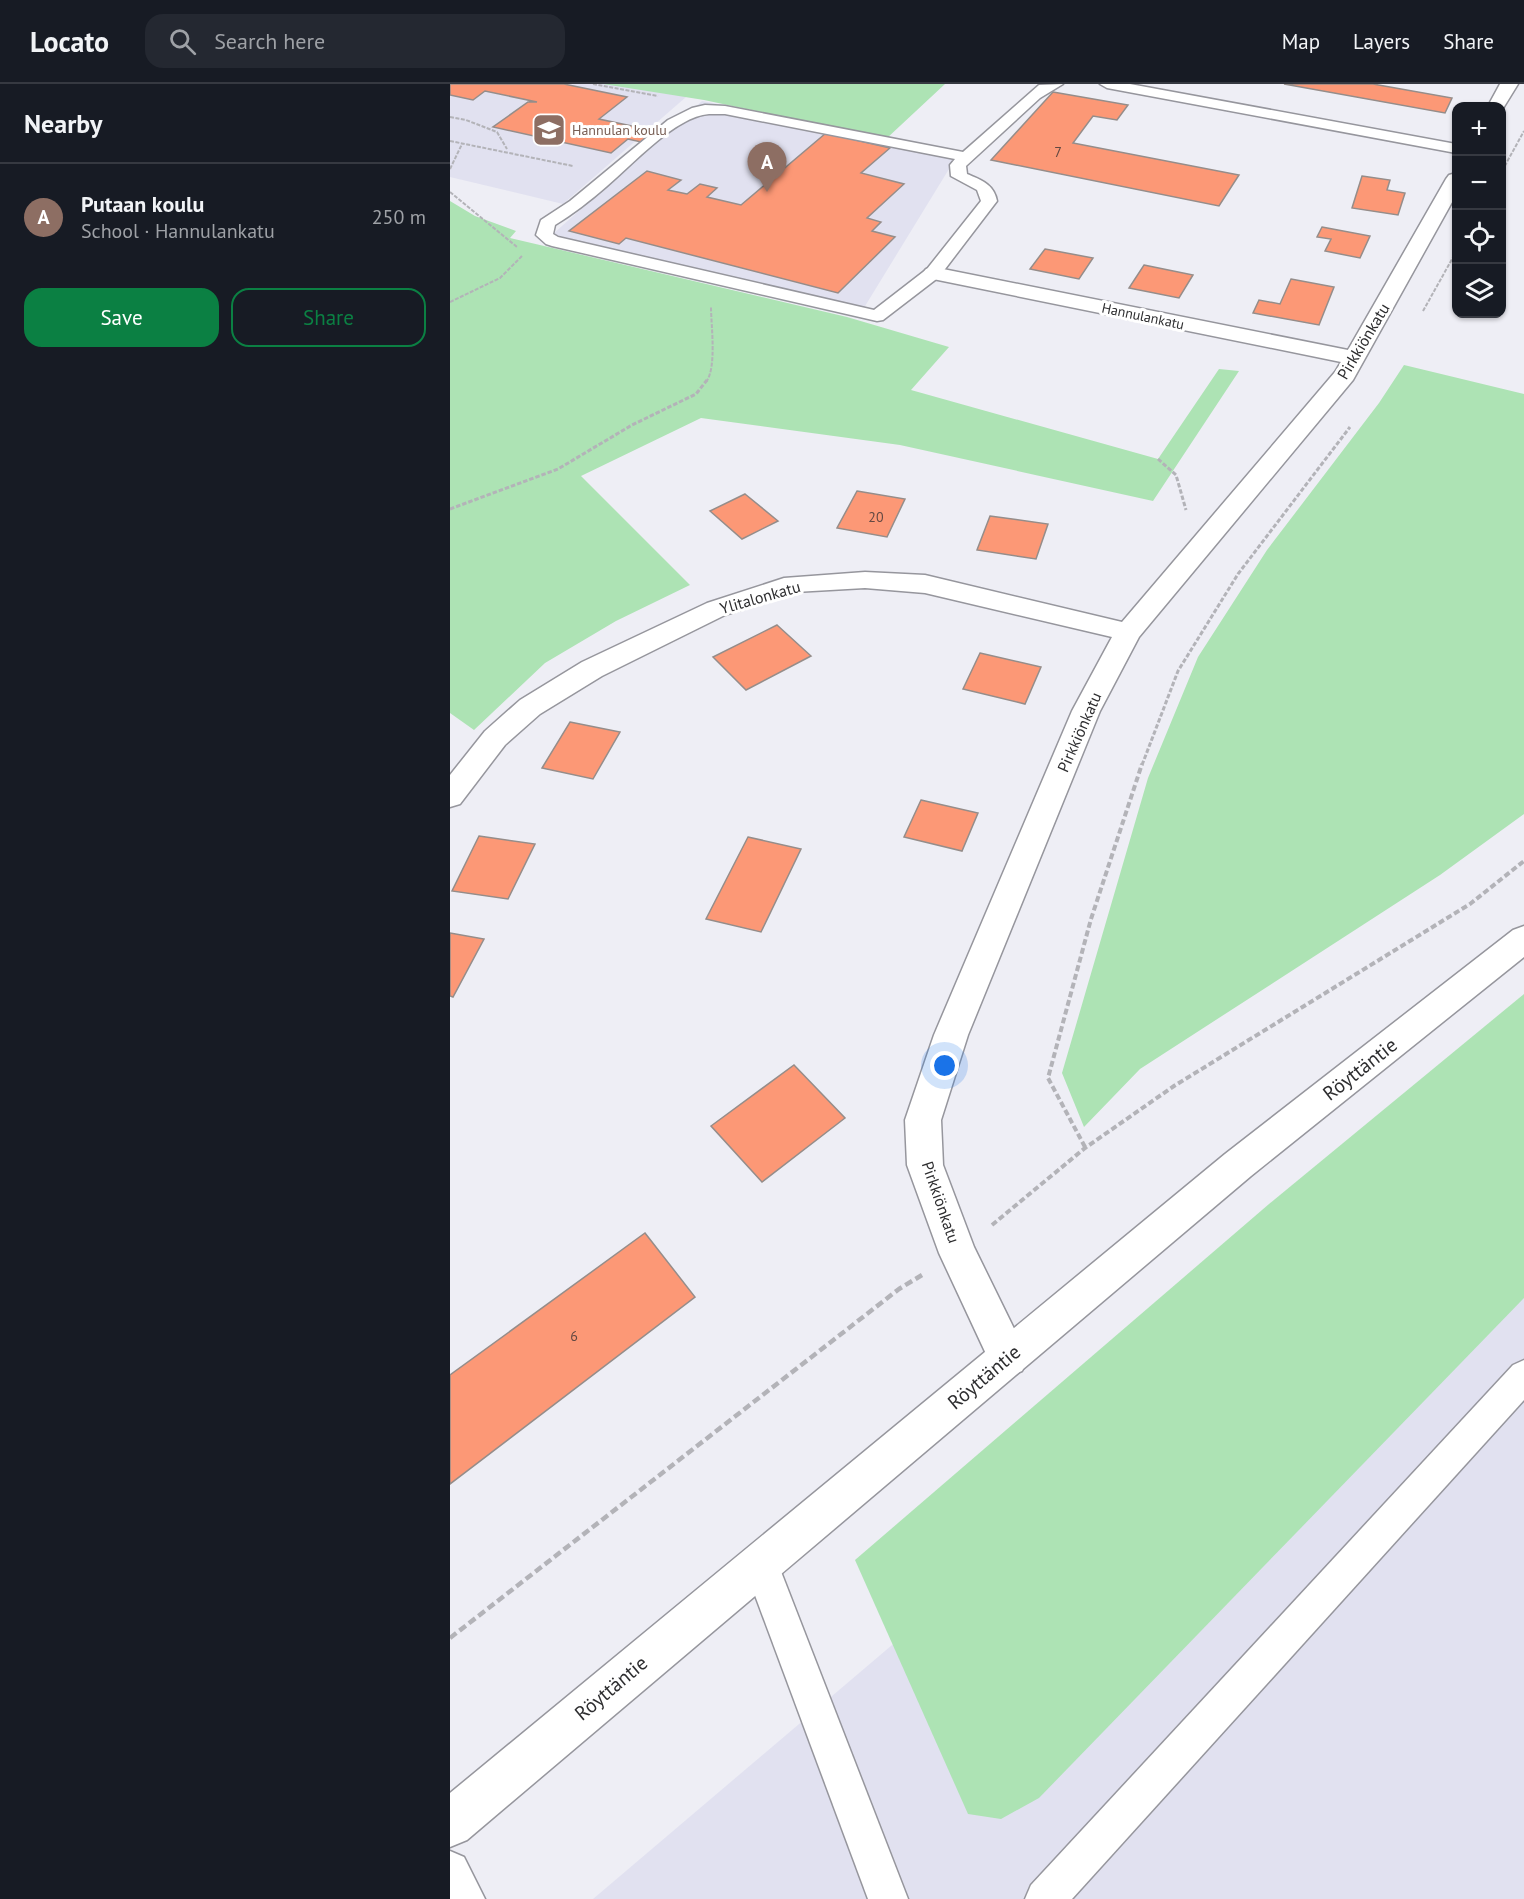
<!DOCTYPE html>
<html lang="en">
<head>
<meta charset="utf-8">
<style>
  :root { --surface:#171b24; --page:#242831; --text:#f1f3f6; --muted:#9ea1a6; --line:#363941; --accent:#0b8043 }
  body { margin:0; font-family:"PT Sans",sans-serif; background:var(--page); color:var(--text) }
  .controls { position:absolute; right:18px; top:18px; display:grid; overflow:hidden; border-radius:12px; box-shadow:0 2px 4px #0004 }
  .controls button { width:54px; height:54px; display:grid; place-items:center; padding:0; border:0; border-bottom:2px solid var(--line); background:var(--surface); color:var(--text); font:30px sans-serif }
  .you { position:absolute; left:495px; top:982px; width:21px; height:21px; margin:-15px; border:4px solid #fff; border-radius:50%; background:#1a73e8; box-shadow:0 0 0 9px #1a73e833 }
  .badge { display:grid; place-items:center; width:39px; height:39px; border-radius:50%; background:var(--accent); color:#fff; font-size:20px; font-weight:700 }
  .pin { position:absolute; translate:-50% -50px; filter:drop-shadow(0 2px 3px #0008) }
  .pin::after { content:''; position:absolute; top:32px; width:21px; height:18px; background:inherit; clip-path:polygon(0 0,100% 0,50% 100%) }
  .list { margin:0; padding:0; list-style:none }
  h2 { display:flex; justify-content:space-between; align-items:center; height:78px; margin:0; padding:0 24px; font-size:26px }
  h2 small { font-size:20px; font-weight:400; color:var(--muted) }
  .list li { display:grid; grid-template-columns:39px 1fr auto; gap:18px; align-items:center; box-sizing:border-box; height:108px; padding:0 24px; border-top:2px solid var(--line) }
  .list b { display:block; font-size:22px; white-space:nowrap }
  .list p { margin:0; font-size:20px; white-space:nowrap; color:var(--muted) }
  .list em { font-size:20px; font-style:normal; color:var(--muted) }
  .actions { display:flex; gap:12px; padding:18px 24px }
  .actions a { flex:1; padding:14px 0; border:2px solid var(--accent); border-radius:18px; text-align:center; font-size:21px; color:var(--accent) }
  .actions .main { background:var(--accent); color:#fff }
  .icon { flex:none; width:33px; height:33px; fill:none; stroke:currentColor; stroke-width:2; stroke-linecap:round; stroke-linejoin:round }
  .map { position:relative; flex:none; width:1074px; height:1815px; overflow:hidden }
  header { display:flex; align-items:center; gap:36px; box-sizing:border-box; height:84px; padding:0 30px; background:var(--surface); border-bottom:2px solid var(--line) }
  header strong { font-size:28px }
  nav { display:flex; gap:33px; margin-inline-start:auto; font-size:21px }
  .search { width:420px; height:54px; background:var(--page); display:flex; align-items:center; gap:15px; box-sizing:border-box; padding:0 21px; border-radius:18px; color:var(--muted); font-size:22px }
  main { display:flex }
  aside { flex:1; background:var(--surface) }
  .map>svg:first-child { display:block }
</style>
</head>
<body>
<header>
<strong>Locato</strong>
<div class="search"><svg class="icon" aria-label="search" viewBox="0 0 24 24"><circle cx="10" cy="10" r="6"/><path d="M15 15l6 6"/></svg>Search here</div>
<nav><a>Map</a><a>Layers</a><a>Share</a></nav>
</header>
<main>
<aside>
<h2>Nearby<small></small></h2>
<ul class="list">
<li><span class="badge" style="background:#8d6e63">A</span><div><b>Putaan koulu</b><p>School · Hannulankatu</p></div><em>250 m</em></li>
</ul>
<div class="actions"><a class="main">Save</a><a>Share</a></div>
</aside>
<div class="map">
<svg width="1074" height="1815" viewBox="0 0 1074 1815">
  <rect width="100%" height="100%" fill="#eeeef5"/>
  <g fill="#e1e1f0">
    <path d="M0 0H251L113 120 0 93Z"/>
    <path d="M252 17 510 67 409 232 103 150Z"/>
    <path d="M1074 1024V1815H143Z"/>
  </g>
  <g fill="#ade3b4">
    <path d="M153 0H495L436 55 254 16Z"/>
    <path d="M0 117 25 132 66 147 60 154 397 233 499 263 461 306 708 375 769 285 789 287 703 417 450 361 251 334 131 392 240 501 166 537 95 579 24 646 0 629Z"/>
    <path d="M954 281 1074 310V730L990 791 690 985 634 1043 612 989 698 694 748 573 817 466 929 319Z"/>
    <path d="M1074 910V1214L589 1714 551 1735 518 1730 405 1476 819 1120Z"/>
  </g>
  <g fill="#fc9876" stroke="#958d8a" stroke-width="1.5">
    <path d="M0 0H114L177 13 149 35 205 47 191 58 178 55 161 69 43 43 78 18H87L35 7 23 16 0 11Z"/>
    <path d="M834 0H923L1002 14 995 29Z"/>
    <path d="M603 8 678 21 667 36 643 32 623 59 789 91 769 122 541 76Z"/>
    <path d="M376 49 440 64 411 89 454 100 417 134 431 138 422 147 445 153 388 209 176 154 169 160 119 147 197 87 231 96 218 106 237 110 250 100 267 104 257 113 291 121Z"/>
    <path d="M912 92 940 96 937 106 955 109 948 131 902 124Z"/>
    <path d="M872 143 920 152 910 174 875 167 881 155 867 153Z"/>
    <path d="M595 165 643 174 629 195 580 185Z"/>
    <path d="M694 181 743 191 729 214 679 204Z"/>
    <path d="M841 195 884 203 869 241 803 229 809 216 830 220Z"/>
    <path d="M407 407 455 415 437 453 387 444Z"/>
    <path d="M295 410 328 437 292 455 260 427Z"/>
    <path d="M540 432 598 440 586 475 527 466Z"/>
    <path d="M327 541 361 572 296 606 263 573Z"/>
    <path d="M530 569 591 583 575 620 513 605Z"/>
    <path d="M120 638 170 648 143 695 92 684Z"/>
    <path d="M471 716 528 729 512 767 454 753Z"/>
    <path d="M29 752 85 760 58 815 2 807Z"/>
    <path d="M298 753 351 765 311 848 256 835Z"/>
    <path d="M0 849 34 855 3 913 0 912Z"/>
    <path d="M344 981 395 1034 312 1098 261 1042Z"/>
    <path d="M195 1149 245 1213 0 1400V1291Z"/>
  </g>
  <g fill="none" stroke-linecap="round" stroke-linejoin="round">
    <g stroke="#96969d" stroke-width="3">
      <g id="service">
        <path d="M613 0 590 14 516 82 517 90C531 96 544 100 547 117L489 193 433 236 427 237 102 162 96 160 86 151 91 136 120 117 218 36 242 24 255 21 275 22 513 68 589 1ZM259 30H275L505 75 500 81 501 92 527 106 531 117 477 185 424 226 108 153 103 150 105 141C123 130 141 116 157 102 182 81 226 32 259 30Z"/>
        <path d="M650 0H680L1006 60V69L657 4Z"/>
        <path d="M1074 1276V1316L622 1815H575L581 1801 1063 1281Z"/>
        <path d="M311 1461 323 1467 458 1815H418L293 1479 299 1467Z"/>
        <path d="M0 1767 14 1773 35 1815H0Z"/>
      </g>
    </g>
    <g stroke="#96969d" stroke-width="3">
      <g id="minor">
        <path d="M1050 0H1068L1052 26V22H1038Z"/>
        <path d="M1006 89V111L903 296 689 553 650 627 518 951 491 1036 493 1081 524 1163 578 1273 572 1287 558 1292 544 1287 489 1169 457 1081 455 1036 484 951 622 627 662 553 475 509 415 504 345 508 275 531 152 592 90 630 55 661 10 720 0 723V691L35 647 70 616 132 578 257 519 334 494 415 488 475 491 672 538 885 288 891 278 483 195 476 193 473 189 476 185 483 183 898 266 996 95 999 91Z"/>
      </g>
    </g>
    <g stroke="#96969d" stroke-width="3">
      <path id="tertiary" d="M1074 842V873L801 1092 17 1756 0 1763V1709L775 1070 1063 846Z"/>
    </g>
    <g stroke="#b3b3b8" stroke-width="2" stroke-dasharray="4 1.5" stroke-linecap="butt">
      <path d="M143 0 208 12"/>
      <path d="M0 33 16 36 47 48 57 65"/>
      <path d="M0 57 123 82"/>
      <path d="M0 85 12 60"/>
      <path d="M1052 87 1074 47"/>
      <path d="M0 108 67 163"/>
      <path d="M0 218 50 194 72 172"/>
      <path d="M973 227 1006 168"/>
      <path d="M256 298C267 284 261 241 261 223"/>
    </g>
    <g stroke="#b3b3b8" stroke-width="3" stroke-dasharray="4.5 2" stroke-linecap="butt">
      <path d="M708 375 726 391 736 426"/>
      <path d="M0 425 108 385 182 341 246 310 257 296"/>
      <path d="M692 681 728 587 788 490 900 343"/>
    </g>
    <g stroke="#b3b3b8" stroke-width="4" stroke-dasharray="6 3" stroke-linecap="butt">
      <path d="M635 1063 598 994 641 835 692 680"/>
      <path d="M542 1141 635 1064 724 1002 1020 820 1074 777"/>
    </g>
    <path stroke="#b3b3b8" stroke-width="4.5" stroke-dasharray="8 4" stroke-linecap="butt" d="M0 1554 449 1205 472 1191"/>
    <use href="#service" fill="#fff" fill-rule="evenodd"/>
    <use href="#minor" fill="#fff" fill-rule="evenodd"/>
    <use href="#tertiary" fill="#fff" fill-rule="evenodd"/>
  </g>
  <defs>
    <g id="school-square" transform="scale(1.725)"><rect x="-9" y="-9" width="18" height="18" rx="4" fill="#8d6e63" stroke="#fff"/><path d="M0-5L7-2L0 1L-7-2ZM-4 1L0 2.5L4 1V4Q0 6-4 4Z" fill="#fff"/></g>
  </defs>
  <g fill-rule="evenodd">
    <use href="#school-square" x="99" y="46"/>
  </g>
  <g text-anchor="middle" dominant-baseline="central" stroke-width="6" stroke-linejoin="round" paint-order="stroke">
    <g font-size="14" fill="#785e54" stroke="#fff" text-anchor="start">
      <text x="122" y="46">Hannulan koulu</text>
    </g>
    <g font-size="14" fill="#624842">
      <text x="608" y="68">7</text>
      <text x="426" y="433">20</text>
      <text x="124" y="1252">6</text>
    </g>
    <g font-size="14" fill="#2e2e30" stroke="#fff">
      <text transform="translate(693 232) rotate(12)">Hannulankatu</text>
    </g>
    <g font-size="16" fill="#2e2e30" stroke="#fff">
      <text transform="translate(913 257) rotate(-59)">Pirkkiönkatu</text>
      <text transform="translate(310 513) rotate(-16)">Ylitalonkatu</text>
      <text transform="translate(629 648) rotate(-66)">Pirkkiönkatu</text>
      <text transform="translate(491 1118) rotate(71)">Pirkkiönkatu</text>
    </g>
    <g font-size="20" fill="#2e2e30" stroke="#fff">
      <text transform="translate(910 985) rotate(-38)">Röyttäntie</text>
      <text transform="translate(534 1293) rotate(-40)">Röyttäntie</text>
      <text transform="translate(161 1604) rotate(-40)">Röyttäntie</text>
    </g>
  </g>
</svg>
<div class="controls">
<button>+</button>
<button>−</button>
<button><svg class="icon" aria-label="locate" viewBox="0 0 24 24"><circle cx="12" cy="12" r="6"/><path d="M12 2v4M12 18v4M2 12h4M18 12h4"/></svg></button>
<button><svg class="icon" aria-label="layers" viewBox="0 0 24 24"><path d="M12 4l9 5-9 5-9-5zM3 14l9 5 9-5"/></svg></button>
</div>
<div class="you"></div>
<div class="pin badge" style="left:317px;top:108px;background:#8d6e63">A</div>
</div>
</main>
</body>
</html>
